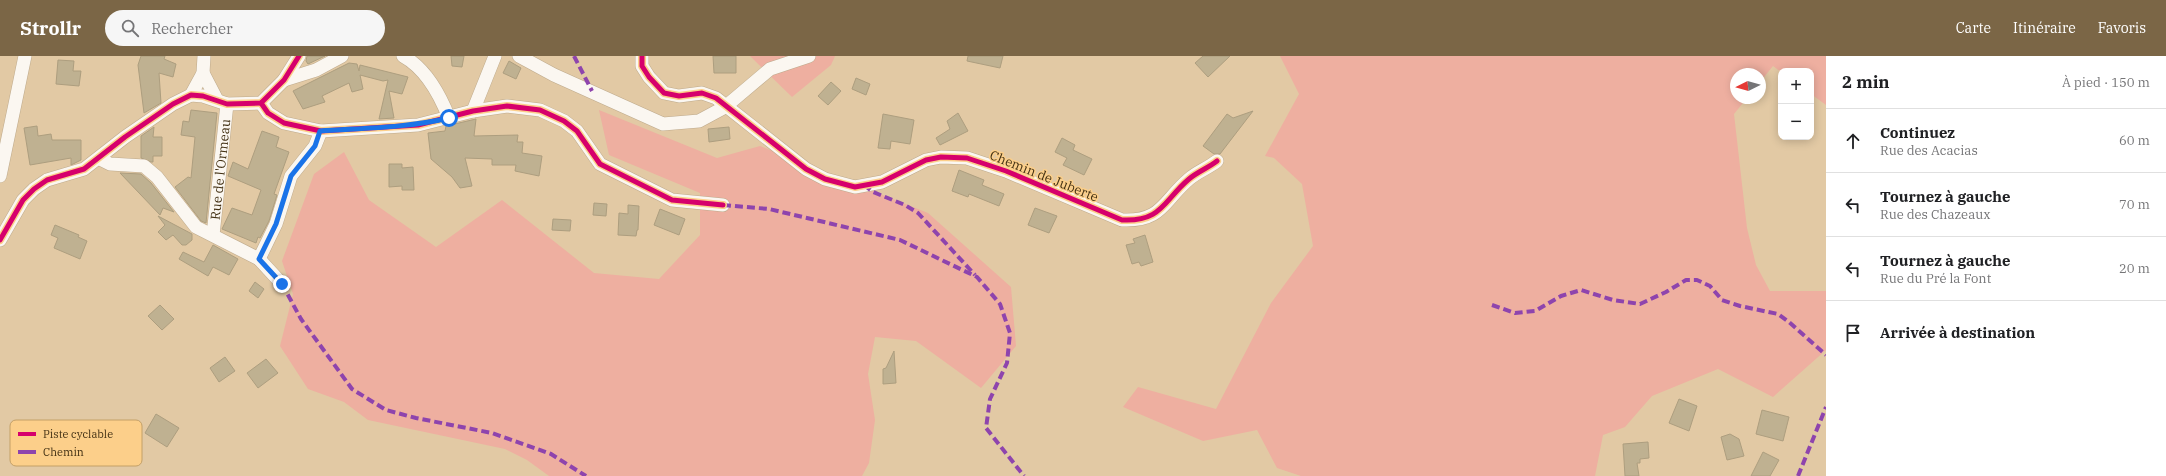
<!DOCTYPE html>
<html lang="fr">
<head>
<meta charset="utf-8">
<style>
  :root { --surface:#fff; --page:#f6f6f6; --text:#202124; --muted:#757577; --line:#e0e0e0; --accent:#7b6646 }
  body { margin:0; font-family:"IBM Plex Serif",serif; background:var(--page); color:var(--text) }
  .controls { position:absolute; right:12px; top:12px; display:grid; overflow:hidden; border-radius:8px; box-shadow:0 2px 10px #0003 }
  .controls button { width:36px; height:36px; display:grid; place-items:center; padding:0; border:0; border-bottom:1px solid var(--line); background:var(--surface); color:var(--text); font:20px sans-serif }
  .compass { position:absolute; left:1730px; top:12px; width:36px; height:36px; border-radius:50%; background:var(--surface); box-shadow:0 2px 10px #0003; rotate:265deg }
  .stop { position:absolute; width:12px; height:12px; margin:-9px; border:3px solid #1a73e8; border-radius:50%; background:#fff }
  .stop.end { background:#1a73e8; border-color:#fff; box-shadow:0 1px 4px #0008 }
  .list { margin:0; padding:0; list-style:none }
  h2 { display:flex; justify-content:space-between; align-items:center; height:52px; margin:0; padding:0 16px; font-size:17px }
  h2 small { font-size:13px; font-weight:400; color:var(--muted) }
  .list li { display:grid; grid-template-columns:26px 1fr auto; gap:12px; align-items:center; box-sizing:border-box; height:64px; padding:0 16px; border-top:1px solid var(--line) }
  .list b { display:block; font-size:15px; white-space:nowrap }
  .list p { margin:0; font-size:13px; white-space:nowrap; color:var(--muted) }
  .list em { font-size:13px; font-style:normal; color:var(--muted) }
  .icon { flex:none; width:22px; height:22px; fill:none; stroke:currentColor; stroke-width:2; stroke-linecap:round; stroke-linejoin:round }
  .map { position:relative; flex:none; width:1826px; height:420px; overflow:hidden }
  header { display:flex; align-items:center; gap:24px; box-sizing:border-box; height:56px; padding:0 20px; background:var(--accent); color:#fff }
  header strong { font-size:19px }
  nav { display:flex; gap:22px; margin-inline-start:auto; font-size:14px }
  .search { width:280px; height:36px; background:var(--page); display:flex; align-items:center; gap:10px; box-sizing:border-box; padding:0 14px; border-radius:22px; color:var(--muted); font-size:15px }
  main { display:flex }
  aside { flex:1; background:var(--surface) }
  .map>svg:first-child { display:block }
</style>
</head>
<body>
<header>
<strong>Strollr</strong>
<div class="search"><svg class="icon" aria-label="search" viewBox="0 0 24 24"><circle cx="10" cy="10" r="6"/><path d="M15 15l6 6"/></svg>Rechercher</div>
<nav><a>Carte</a><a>Itinéraire</a><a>Favoris</a></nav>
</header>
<main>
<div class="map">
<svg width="1826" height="420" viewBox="0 0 1826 420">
  <rect width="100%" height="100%" fill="#e2c9a4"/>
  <g fill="#eeafa0">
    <path d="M750 0H835L831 9 792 41Z"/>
    <path d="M1280 0H1826V49L1811 38V15L1781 16 1773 10 1760 26V18H1736V42H1747L1734 58 1747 172 1756 209 1770 235H1826V294L1773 341 1718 313 1652 340 1625 371 1603 379 1595 420H1301L1277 412 1257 374 1203 385 1123 351 1138 331 1216 353 1271 247 1313 190 1302 128 1274 102 1265 100 1299 38Z"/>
    <path d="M599 54 717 102 760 90 928 157 1011 231 1016 290 981 332 916 285 875 281 868 318 875 364 869 407 862 420H549L527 404 505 393 368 364 344 346 308 333 280 290 293 238 282 205 314 118 344 96 369 144 436 191 502 144 594 217 659 223 700 179V137L609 99Z"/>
  </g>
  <g fill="#bfb191" stroke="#ad9e7f">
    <path d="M141 0H165L164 3 176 8 173 21 159 17 161 47 144 57 138 9Z"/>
    <path d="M307 0H325L308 8 306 5Z"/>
    <path d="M451 0H464L462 11 452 10Z"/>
    <path d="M713 0H736V17H714Z"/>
    <path d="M968 0H1003L1000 12 967 5Z"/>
    <path d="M1203 0H1230L1208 21 1195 7Z"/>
    <path d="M58 4 74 5 73 15H81L79 30 56 28Z"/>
    <path d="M509 5 521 12 516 23 503 17Z"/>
    <path d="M349 7 357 8 359 15 360 9 408 21 402 38 389 35 394 62 379 63 388 24 383 25 360 19 363 33 352 36 349 27 322 40 325 46 303 53 293 35Z"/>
    <path d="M856 22 870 28 866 39 852 33Z"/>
    <path d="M831 26 841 35 828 49 818 40Z"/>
    <path d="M191 54 217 57 206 167 201 165 175 131 188 121 191 122 195 81 181 79 183 65 189 66Z"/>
    <path d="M1253 55 1220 98H1214L1203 90 1227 58 1233 62Z"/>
    <path d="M958 57 968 75 940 89 936 82 950 73 947 65Z"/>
    <path d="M883 58 914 64 910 88 891 85 890 93 878 92Z"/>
    <path d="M476 63 474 80 518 79 517 86H523L522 97 542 100 539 120 515 115 516 109H492V103L465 102 472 130 460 132 452 121 431 103 428 77 445 75 446 70Z"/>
    <path d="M37 70 38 80 51 78 52 84H81V104L71 109V102L30 109 24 72Z"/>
    <path d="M154 71 153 81H162V100H153V106H151L141 102V80Z"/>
    <path d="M729 71 730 83 709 86 708 73Z"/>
    <path d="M262 75 279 81 276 91 289 96 274 138 277 139 269 165 260 182 258 181 256 187 222 173 232 152 252 159 261 134 228 120 233 106 248 113Z"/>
    <path d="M1062 82 1075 89 1073 94 1092 103 1084 119 1063 109 1067 102 1055 96Z"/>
    <path d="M389 108H402V112L413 111 414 134H402V130L389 131Z"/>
    <path d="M959 114 984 124 982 129 1004 138 999 150 969 138 968 141 952 135Z"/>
    <path d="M120 117 141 118 151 127 174 156 163 152 160 159Z"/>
    <path d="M594 147 607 148 606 160 593 159Z"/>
    <path d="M628 149 639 150 638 174H637L636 180 618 179 619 157 628 158Z"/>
    <path d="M1035 152 1057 160 1049 177 1028 169Z"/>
    <path d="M660 153 685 163 679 179 654 169Z"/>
    <path d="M158 160 192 178V184L186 189H182L173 179 166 184 158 176 165 169Z"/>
    <path d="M553 163 571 164 570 175 552 174Z"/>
    <path d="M55 169 79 179 78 181 87 185 80 203 54 192 58 182 51 179Z"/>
    <path d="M1145 179 1153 206 1141 210 1139 206 1132 208 1126 189 1135 187 1133 183Z"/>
    <path d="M213 189 238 203 229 219 213 211 208 220 179 203 183 196 204 206Z"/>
    <path d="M255 226 264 233 258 242 249 235Z"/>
    <path d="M160 249 174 263 162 274 148 260Z"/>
    <path d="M894 295 896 327 883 328V313L886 312Z"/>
    <path d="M225 301 235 315 219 326 210 312Z"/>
    <path d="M266 303 278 317 258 332 247 317Z"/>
    <path d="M1679 343 1697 350 1689 375 1669 367Z"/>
    <path d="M1762 354 1789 361 1783 385 1756 378Z"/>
    <path d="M156 358 179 372 167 391 145 377Z"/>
    <path d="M1730 378 1739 383 1744 400 1727 404 1721 381Z"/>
    <path d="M1648 386 1649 402 1640 403V407H1637L1639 420H1625L1623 388Z"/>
    <path d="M1763 396 1779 404 1770 420H1751Z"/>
  </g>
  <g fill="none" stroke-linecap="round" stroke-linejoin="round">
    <g stroke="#beaa8c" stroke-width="14">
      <g id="minor">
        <path d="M403 0C425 12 440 39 449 62"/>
        <path d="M519 0 554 19 663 68 699 65 725 51 770 13 809 0"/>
        <path d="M642 0V10L649 21 664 37 679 40 702 37 716 42 806 113 825 123 855 131 882 126 926 104 941 101 967 102 1006 115 1122 164C1162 166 1163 145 1189 123 1197 116 1208 112 1217 105"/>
        <path d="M203 17 217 44"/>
        <path d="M284 24 316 14 342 0"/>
        <path d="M191 39 203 17 204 0"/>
        <path d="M261 47 268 57 284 67 321 75 418 69 473 55 507 50 540 54 564 65 577 75 600 108 672 144 723 149"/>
        <path d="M473 55 495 0"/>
        <path d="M100 103 110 108 144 110 157 121 196 171 259 203 282 228"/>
        <path d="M0 120 25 0"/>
        <path id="s1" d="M213 179 227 48"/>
        <path d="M0 184 23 144 34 133 47 124 84 113 125 81 173 48 191 39 203 40 227 48 261 47 284 24 299 0"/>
        <path d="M259 203 276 168 291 120 315 90 321 75"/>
      </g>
    </g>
    <use href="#minor" stroke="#fbf7f1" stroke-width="13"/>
    <g stroke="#8e44ad" stroke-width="4" stroke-dasharray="8 4" stroke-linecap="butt">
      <path d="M574 0 592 35"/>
      <path d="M864 129 873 136 905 149 918 157 975 219"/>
      <path d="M723 149 769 153 900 184 977 221 1000 248 1010 277 1007 307 990 343 986 372 1024 420"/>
      <path d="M282 228 301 263 352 333 386 354 416 362 492 377 551 398 586 420"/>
      <path d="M1492 249 1515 257 1535 255 1561 240 1581 234 1613 244 1640 248 1666 236 1686 224H1697L1710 230 1722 244 1740 250 1778 258 1789 266 1826 299"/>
      <path d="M1798 420 1826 351"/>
    </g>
    <g stroke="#fccf8a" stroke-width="8">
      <g id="cycleway">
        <path d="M642 0V10L649 21 664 37 679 40 702 37 716 42 806 113 825 123 855 131 882 126 926 104 941 101 967 102 1006 115 1122 164C1162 166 1163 145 1189 123 1197 116 1208 112 1217 105"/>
        <path d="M261 47 268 57 284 67 321 75 418 69 473 55 507 50 540 54 564 65 577 75 600 108 672 144 723 149"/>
        <path d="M0 184 23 144 34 133 47 124 84 113 125 81 173 48 191 39 203 40 227 48 261 47 284 24 299 0"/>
      </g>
    </g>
    <use href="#cycleway" stroke="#d6006c" stroke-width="5"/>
  </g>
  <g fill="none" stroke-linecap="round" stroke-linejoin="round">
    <path stroke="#1a73e8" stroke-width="5" d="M282 228 259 203 276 168 291 120 315 90 320 75C364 72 406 72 449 62"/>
  </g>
  <g text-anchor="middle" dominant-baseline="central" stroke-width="3" stroke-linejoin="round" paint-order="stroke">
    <g font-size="13" fill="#433114" stroke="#fccf8a">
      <text stroke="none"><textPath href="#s1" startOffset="66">Rue de l'Ormeau</textPath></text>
      <text transform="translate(1044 120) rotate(22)">Chemin de Juberte</text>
    </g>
  </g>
  <rect x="10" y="364" width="132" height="46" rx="6" fill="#fccf8a" stroke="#c4a067" stroke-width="1"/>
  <rect x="18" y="376" width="18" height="4" fill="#d6006c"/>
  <rect x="18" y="394" width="18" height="4" fill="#8e44ad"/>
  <g font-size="11" fill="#433114">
    <text x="43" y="382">Piste cyclable</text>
    <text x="43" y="400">Chemin</text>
  </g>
</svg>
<div class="controls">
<button>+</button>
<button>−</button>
</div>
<svg class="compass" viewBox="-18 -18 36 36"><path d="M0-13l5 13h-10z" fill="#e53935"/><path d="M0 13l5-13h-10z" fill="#757577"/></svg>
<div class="stop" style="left:449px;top:62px"></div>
<div class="stop end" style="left:282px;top:228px"></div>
</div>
<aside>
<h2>2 min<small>À pied · 150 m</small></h2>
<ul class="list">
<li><svg class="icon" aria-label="ahead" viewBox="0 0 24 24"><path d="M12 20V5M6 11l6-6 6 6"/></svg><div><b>Continuez</b><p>Rue des Acacias</p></div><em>60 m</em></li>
<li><svg class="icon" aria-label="left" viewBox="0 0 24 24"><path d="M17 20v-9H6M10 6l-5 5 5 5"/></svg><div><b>Tournez à gauche</b><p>Rue des Chazeaux</p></div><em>70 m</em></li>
<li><svg class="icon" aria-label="left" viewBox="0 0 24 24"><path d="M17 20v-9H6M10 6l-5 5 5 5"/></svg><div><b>Tournez à gauche</b><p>Rue du Pré la Font</p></div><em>20 m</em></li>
<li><svg class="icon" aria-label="arrive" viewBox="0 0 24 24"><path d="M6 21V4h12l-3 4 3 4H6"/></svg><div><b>Arrivée à destination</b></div></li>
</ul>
</aside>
</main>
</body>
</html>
